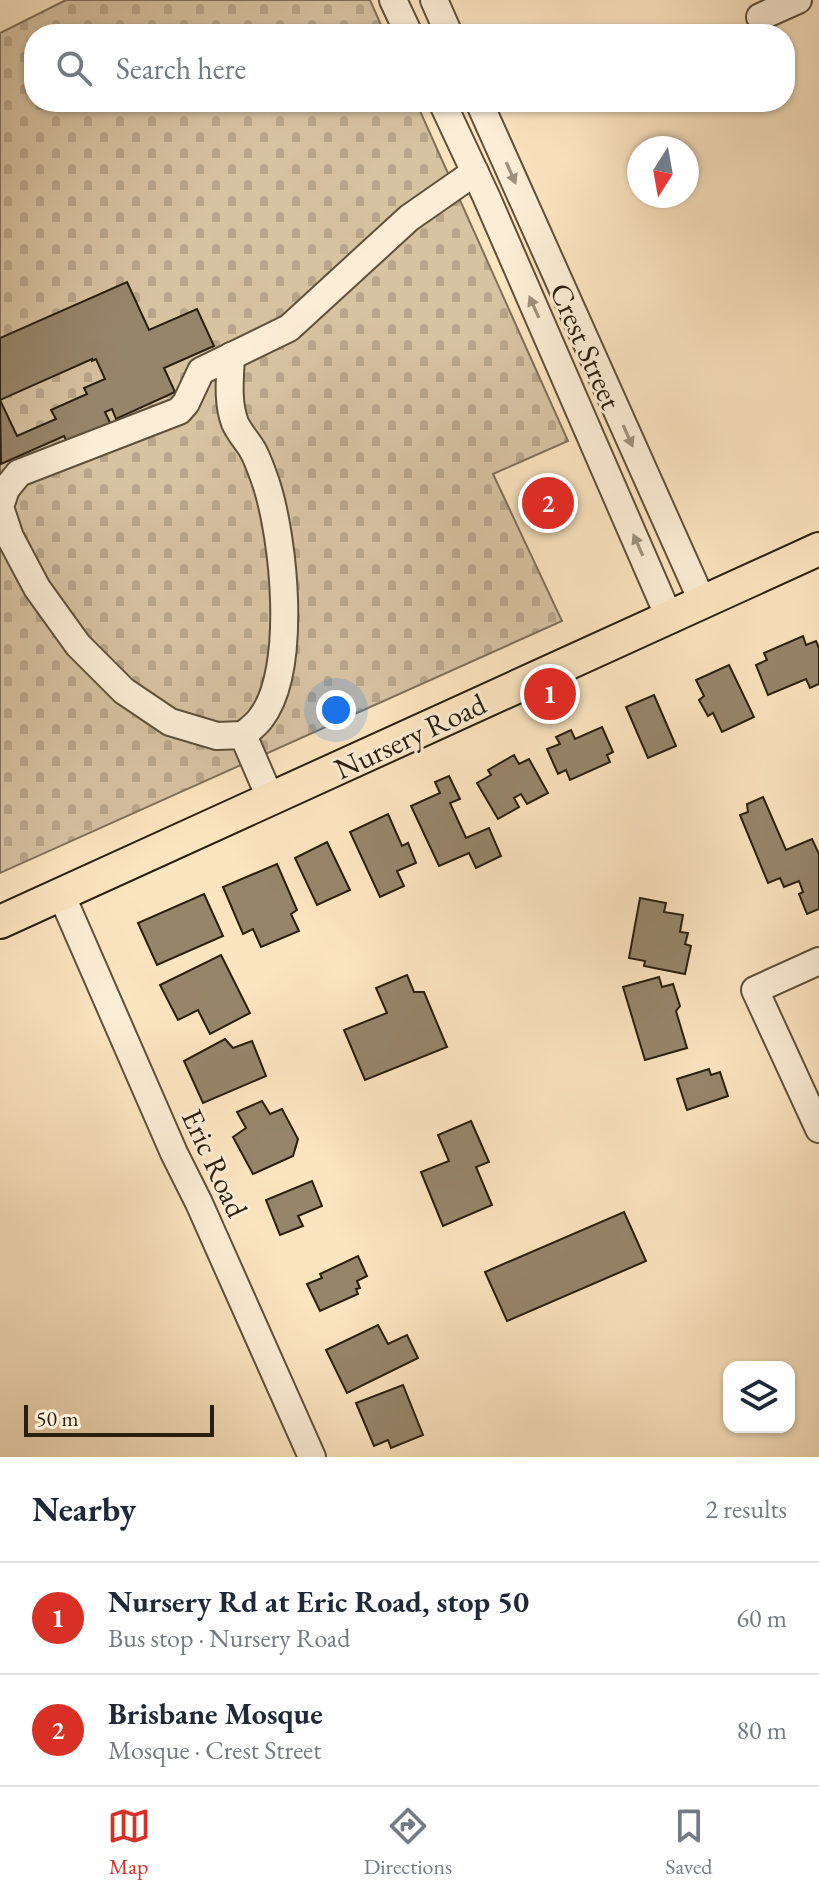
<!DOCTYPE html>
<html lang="en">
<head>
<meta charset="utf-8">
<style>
  :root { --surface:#fff; --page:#f2f2f3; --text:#1f2937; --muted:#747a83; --line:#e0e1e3; --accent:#d93025 }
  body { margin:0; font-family:"EB Garamond",serif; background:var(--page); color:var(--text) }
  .controls { position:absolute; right:24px; bottom:24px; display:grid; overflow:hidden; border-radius:16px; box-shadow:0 2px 6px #0004 }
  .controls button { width:72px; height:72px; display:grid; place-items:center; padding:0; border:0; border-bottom:2px solid var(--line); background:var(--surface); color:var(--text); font:40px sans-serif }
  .compass { position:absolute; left:627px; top:136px; width:72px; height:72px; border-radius:50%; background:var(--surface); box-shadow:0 2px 6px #0004; rotate:191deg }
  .scale { position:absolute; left:24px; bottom:20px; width:190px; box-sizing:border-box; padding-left:8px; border:4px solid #2a1e0e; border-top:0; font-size:22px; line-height:28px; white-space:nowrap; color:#2a1e0e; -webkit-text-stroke:6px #fcedd6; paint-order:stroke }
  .you { position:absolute; left:336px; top:710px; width:28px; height:28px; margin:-20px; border:6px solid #fff; border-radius:50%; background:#1a73e8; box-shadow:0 0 0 12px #1a73e833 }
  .badge { display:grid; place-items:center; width:52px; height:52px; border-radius:50%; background:var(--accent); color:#fff; font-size:26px; font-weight:700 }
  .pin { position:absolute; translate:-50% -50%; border:4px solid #fff; box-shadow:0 2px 8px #0006 }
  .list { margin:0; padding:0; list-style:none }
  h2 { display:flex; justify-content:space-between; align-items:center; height:104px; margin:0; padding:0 32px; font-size:34px }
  h2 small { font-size:26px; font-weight:400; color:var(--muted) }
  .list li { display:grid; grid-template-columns:52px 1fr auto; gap:24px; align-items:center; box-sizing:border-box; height:112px; padding:0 32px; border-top:2px solid var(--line) }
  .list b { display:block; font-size:30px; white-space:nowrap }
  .list p { margin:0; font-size:26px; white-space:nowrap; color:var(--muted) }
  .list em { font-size:26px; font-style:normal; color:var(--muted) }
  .icon { flex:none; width:44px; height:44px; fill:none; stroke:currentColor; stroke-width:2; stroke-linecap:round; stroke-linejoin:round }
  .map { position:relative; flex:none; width:819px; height:1457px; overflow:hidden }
  .search { position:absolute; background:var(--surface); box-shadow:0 2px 6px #0004; left:24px; right:24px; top:24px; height:88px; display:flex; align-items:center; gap:20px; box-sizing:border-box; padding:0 28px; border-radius:32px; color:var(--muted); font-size:30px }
  .sheet { height:328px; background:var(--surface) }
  nav { display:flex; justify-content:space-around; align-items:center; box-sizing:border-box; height:112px; border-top:2px solid var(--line); background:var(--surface); font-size:22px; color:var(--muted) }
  nav a { display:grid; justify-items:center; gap:4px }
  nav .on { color:var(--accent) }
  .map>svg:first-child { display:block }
</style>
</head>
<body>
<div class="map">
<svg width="819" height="1457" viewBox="0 0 819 1457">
  <defs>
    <pattern id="cemetery-stones" width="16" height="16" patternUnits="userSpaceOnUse" patternTransform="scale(2)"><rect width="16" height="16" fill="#d7c2a2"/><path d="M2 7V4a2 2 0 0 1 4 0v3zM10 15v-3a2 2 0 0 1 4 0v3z" fill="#b9a68a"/></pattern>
  </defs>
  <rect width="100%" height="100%" fill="#fbe4c0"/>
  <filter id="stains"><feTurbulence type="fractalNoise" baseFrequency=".0025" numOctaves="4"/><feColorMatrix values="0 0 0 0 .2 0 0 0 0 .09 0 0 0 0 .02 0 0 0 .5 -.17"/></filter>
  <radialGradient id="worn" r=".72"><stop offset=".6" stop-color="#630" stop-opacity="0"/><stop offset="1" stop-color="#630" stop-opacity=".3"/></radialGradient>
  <path fill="url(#cemetery-stones)" stroke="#807058" stroke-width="2" d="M66 0H370L385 34H34V102H416L568 441 493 474 562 621 0 873V33Z"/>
  <g fill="#97856b" stroke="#2a1e0e" stroke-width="2">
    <path d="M127 282 149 330 197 309 214 346 164 368 175 392 116 419 112 409 105 412 113 429 70 448 64 436 1 464 0 400 17 436 56 419 51 410 87 394 84 388 105 379 96 359 92 361V359L0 400V338Z"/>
    <path d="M803 636 806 645 816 641 819 648V684L810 688 806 679 768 695 756 665 767 660 764 653Z"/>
    <path d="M729 665 754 717 722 732 713 713 708 716 699 700 704 696 696 680Z"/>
    <path d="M654 695 676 746 648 758 626 707Z"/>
    <path d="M602 727 613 752 607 755 610 762 570 780 566 770 558 774 547 749 560 744 556 737 571 730 575 739Z"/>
    <path d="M514 755 519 764 529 759 548 793 527 804 521 794 514 798 519 807 498 819 477 783 491 775 488 770Z"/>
    <path d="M449 776 460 799 450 803 466 838 489 828 501 856 476 868 469 853 439 866 411 806 440 793 435 782Z"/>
    <path d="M763 797 786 850 812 839 819 854V909L807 914 799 894 803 892 799 881 784 887 780 878 768 883 740 815 748 812 747 804Z"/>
    <path d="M388 814 402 846 408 843 416 863 397 871 404 886 380 897 350 832Z"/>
    <path d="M327 842 350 890 317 905 295 858Z"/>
    <path d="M277 864 297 910 291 914 299 931 261 947 253 929 243 934 223 887Z"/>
    <path d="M204 894 223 936 157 965 138 923Z"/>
    <path d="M640 898 666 903 664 912 683 915 680 932 688 933 685 944 691 946 685 974 644 966 645 961 629 958Z"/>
    <path d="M221 955 250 1013 210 1034 198 1010 178 1020 160 985Z"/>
    <path d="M407 975 414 992H424L447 1047 365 1080 344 1030 387 1013 376 988Z"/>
    <path d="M659 977 662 987 673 984 680 1006 676 1011 687 1048 645 1060 623 987Z"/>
    <path d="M225 1039 233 1048 252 1041 266 1076 203 1103 184 1061Z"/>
    <path d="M709 1069 711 1075 720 1072 728 1096 687 1110 677 1079Z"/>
    <path d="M262 1101 270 1114 282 1109 298 1139 293 1156 253 1174 233 1137 246 1128 237 1112Z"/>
    <path d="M471 1121 489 1162 476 1167 492 1205 443 1226 421 1172 449 1161 438 1135Z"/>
    <path d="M312 1181 322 1206 298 1216 303 1226 280 1235 266 1200Z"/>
    <path d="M624 1212 646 1261 507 1321 485 1272Z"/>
    <path d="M358 1256 367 1276 357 1281 360 1288 356 1289 358 1294 320 1311 307 1284 322 1278 320 1274Z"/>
    <path d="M378 1325 388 1344 407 1335 418 1358 347 1393 326 1350Z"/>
    <path d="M403 1385 423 1435 391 1448 388 1440 374 1446 356 1403Z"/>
  </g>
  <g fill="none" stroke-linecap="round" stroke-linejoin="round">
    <g stroke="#5e503a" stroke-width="30">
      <g id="minor">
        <path d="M393 0 409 34"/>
        <path d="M434 0 449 34"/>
        <path d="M760 17 798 0"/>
        <path d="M442 102 486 196 669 617"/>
        <path d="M479 102 703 603"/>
        <path d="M231 356C230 378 227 402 235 423 239 432 247 441 252 449 258 459 262 472 266 483 284 538 298 670 261 718 257 724 249 730 243 735"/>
        <path d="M271 800 243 735 217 736 170 722 124 691 78 645 37 588 10 537 0 507 6 489 19 473 179 411 186 403 201 371 289 328 409 218 475 172"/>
        <path d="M61 894 174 1153 199 1203 312 1457"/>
        <path d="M819 961 755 990 819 1129"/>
      </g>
    </g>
    <g stroke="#2a1e0e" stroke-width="36">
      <path id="major" d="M0 922 819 549"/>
    </g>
    <use href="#minor" stroke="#fcedd6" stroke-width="26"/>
    <use href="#major" stroke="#fbe4c0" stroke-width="32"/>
  </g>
  <defs><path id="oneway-solid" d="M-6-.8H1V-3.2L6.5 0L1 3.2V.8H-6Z" transform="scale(2)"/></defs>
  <g fill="#9e907c">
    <use href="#oneway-solid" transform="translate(511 173) rotate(66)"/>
    <use href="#oneway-solid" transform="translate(534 307) rotate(-114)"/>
    <use href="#oneway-solid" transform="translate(628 436) rotate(66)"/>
    <use href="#oneway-solid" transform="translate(638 545) rotate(-114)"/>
  </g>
  <g text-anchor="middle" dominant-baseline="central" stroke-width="6" stroke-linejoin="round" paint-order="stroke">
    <g font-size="30" fill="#2a1e0e" stroke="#fcedd6">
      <text transform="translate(586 346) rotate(66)">Crest Street</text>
      <text transform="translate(410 736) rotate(-25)">Nursery Road</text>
      <text transform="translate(215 1163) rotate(65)">Eric Road</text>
    </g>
  </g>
  <rect width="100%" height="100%" filter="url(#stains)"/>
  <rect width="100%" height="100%" fill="url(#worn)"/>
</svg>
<div class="controls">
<button><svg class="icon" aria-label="layers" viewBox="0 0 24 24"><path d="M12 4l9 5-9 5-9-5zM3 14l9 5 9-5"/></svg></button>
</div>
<svg class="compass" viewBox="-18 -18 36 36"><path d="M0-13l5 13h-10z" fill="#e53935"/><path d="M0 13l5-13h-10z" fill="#747a83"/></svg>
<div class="scale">50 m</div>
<div class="you"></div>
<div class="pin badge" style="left:550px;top:694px">1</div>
<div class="pin badge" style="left:548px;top:503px">2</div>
<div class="search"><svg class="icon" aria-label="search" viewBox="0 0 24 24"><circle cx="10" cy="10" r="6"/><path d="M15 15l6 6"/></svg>Search here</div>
</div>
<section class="sheet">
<h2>Nearby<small>2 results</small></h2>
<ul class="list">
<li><span class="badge">1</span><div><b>Nursery Rd at Eric Road, stop 50</b><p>Bus stop · Nursery Road</p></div><em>60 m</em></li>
<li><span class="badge">2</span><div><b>Brisbane Mosque</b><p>Mosque · Crest Street</p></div><em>80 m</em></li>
</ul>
</section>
<nav>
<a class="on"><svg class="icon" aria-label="map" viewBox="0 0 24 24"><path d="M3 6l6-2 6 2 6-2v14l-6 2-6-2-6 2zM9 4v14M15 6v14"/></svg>Map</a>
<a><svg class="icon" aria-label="directions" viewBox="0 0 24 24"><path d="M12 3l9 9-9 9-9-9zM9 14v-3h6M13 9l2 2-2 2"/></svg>Directions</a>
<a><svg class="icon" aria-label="saved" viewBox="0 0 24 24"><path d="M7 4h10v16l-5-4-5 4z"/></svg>Saved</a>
</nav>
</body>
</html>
